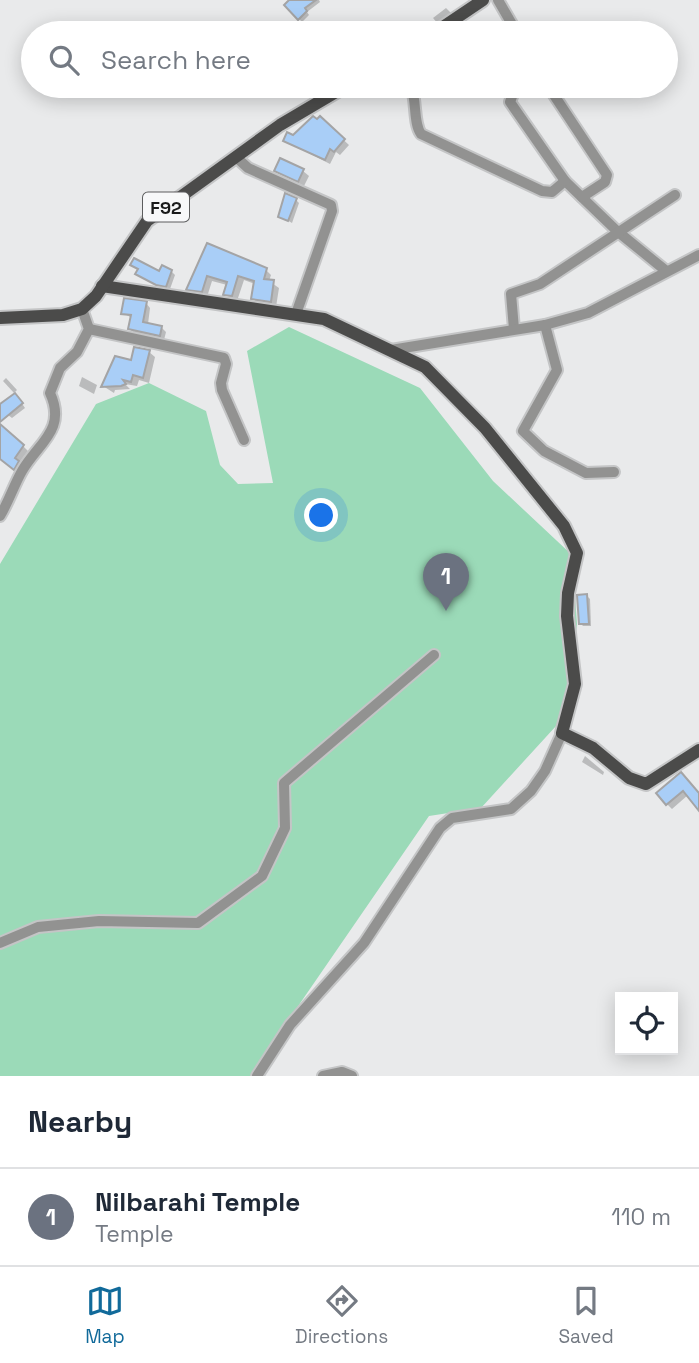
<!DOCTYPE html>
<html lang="en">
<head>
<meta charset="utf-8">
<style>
  :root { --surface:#fff; --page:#f6f6f7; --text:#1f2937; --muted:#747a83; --line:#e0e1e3; --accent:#116a9a }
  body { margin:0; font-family:"Space Grotesk",sans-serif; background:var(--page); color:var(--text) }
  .controls { position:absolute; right:21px; bottom:21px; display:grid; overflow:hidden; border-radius:0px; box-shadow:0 4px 18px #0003 }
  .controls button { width:63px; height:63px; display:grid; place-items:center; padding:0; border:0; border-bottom:2px solid var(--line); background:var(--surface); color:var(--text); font:35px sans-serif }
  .you { position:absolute; left:322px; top:516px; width:24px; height:24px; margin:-18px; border:5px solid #fff; border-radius:50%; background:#1a73e8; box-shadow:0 0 0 10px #1a73e833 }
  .badge { display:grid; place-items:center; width:46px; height:46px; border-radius:50%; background:var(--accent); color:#fff; font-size:23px; font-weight:700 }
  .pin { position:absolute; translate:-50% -58px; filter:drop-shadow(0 2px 4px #0008) }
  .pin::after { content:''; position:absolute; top:37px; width:24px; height:21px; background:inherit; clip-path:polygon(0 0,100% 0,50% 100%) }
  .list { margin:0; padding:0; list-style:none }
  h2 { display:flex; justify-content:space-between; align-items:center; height:91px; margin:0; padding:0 28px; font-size:30px }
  h2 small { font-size:23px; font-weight:400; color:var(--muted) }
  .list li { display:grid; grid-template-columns:46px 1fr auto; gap:21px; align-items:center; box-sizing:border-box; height:98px; padding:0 28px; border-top:2px solid var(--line) }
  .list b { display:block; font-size:26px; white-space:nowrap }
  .list p { margin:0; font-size:23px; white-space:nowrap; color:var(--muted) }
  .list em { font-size:23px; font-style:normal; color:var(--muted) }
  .icon { flex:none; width:38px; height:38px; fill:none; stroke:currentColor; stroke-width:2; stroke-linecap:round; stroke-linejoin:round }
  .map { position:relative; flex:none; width:699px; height:1076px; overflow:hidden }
  .search { position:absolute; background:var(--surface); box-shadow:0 4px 18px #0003; left:21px; right:21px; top:21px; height:77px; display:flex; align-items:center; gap:18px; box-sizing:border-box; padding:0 24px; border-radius:38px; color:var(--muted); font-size:26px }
  .sheet { height:189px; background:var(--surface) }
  nav { display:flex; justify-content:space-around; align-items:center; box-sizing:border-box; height:98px; border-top:2px solid var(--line); background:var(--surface); font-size:19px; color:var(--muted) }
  nav a { display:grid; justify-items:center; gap:4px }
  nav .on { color:var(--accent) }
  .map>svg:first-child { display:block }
</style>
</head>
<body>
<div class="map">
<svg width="699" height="1076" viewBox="0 0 699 1076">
  <rect width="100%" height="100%" fill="#e9eaeb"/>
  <path fill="#9bdab8" d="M289 327 420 388 493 481 572 555 577 624 567 714 481 808 429 816 250 1076H0V564L96 404 149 383 206 411 220 465 238 484 273 483 247 351Z"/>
  <g fill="#0003">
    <path d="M291 0H319L320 2 307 12 309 15 302 22 286 5Z"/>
    <path d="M446 8 453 15 439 25 433 18Z"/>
    <path d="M320 118 349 145 340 155 336 152 330 164 285 141 294 137 310 120Z"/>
    <path d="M276 171H303L309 176 304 186Z"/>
    <path d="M296 200 299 203 292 223 280 216Z"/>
    <path d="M208 245 266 270 271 275 269 281 279 288 276 307 259 304 253 299 255 284 244 280 237 301 225 295 227 285 212 281 207 297 193 295 188 289Z"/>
    <path d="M132 265 160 273 171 271 175 275 170 289 141 277 139 270Z"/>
    <path d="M146 303 150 308 148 324 161 327 166 332 164 340 134 333 130 329 132 318 123 313Z"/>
    <path d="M149 352 155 357 149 383 139 380 137 386 125 384 130 389 115 390 114 393 103 386Z"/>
    <path d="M82 377 97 385 94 394 79 386Z"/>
    <path d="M6 378 17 390 14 393 3 381Z"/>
    <path d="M18 398 25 408 12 418 8 415Z"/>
    <path d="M23 446 28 451 19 463 24 468 20 473 0 458Z"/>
    <path d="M587 596 590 599 591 626H583L580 623Z"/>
    <path d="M585 756 604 772 603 775 582 762Z"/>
    <path d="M681 774 699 795V808L688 795 672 809 667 804Z"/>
  </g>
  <g fill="#a9cef7" stroke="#a4a4a5" stroke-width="2">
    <path d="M289 0H316L305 8 307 11 298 20 284 5Z"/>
    <path d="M313 116 317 119 320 116 345 139 334 152 330 149 325 160 283 141 287 132 293 135Z"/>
    <path d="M280 158 304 169 298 182 274 171Z"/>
    <path d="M285 193 297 198 288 221 278 217Z"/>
    <path d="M207 243 267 268 264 279 274 280 271 302 251 299 254 281 238 276 232 296 223 295 227 282 207 276 202 292 186 290Z"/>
    <path d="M134 258 159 271 162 265 172 270 166 287 156 285 135 274 138 269 130 265Z"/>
    <path d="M124 298 147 301 143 322 162 326 160 336 128 329 131 315 121 314Z"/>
    <path d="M134 347 150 350 143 378 133 375 131 382 123 380 126 384 121 386 101 387 115 356 131 360Z"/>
    <path d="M15 393 23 403 0 422V404Z"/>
    <path d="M0 424 24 445 15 458 19 461 14 470 0 459Z"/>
    <path d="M587 594 589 624H579L577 595Z"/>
    <path d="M681 772 699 793V811L683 791 666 805 656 793Z"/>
  </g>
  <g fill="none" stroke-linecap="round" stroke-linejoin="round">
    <g stroke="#c4c5c6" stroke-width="14">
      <g id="minor">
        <path d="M498 0 517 33"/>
        <path d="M411 86C417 101 413 123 421 134L542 191 552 192 565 181 617 231 665 270"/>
        <path d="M524 86 514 91 510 102 565 181"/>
        <path d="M548 86 607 175 605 182 582 197"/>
        <path d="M236 157 248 168 331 205 332 211 296 314"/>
        <path d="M545 325 557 370 523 431 544 451 586 473 614 472"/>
        <path d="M89 329 224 358 226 364 221 383 222 390 244 440"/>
        <path d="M514 329 511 294 540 284 675 195"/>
        <path d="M391 350 545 325 588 313 699 255"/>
        <path d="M0 516C9 501 14 485 22 471 38 443 67 430 50 393L60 368 77 352 89 329 82 309"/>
        <path d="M0 943 38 927 99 921 198 923 262 876 285 828 284 783 434 655"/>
        <path d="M257 1076 290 1025 364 943 440 828 452 818 511 809 531 791 545 771 562 733"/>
        <path d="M323 1076 342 1072 352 1076"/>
      </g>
    </g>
    <g stroke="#c4c5c6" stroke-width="16">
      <g id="major">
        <path d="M434 33 483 0"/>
        <path d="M102 286 324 319 425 367 485 428 564 526 577 553 568 593 567 616 575 684 562 733 593 748 629 778 646 784 699 750"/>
        <path d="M0 318 63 315 82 309 96 296 147 221 280 125 346 86"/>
      </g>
    </g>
    <use href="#minor" stroke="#929291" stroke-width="10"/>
    <use href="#major" stroke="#4b4b4a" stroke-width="12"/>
  </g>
  <g text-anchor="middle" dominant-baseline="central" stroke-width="7" stroke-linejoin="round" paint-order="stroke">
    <rect fill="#f7f8f9" stroke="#5c5d5e" stroke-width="2" x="143" y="192.5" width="46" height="29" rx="5"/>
    <g font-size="18" font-weight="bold" fill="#1a1b1b">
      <text x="166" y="207">F92</text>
    </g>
  </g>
</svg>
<div class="controls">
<button><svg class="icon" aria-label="locate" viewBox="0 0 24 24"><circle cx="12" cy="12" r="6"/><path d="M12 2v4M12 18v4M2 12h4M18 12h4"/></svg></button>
</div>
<div class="you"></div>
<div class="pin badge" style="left:446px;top:611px;background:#6b7280">1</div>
<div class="search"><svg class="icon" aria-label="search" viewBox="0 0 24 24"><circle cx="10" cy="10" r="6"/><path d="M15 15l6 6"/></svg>Search here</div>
</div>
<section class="sheet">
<h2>Nearby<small></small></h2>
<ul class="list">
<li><span class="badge" style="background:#6b7280">1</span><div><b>Nilbarahi Temple</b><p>Temple</p></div><em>110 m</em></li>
</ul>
</section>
<nav>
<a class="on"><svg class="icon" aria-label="map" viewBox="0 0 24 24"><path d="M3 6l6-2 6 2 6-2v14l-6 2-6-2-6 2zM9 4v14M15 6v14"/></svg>Map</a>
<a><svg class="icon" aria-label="directions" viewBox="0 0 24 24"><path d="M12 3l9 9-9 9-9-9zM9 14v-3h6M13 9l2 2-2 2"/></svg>Directions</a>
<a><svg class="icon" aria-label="saved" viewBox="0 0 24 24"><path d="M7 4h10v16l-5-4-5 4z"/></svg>Saved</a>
</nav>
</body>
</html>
